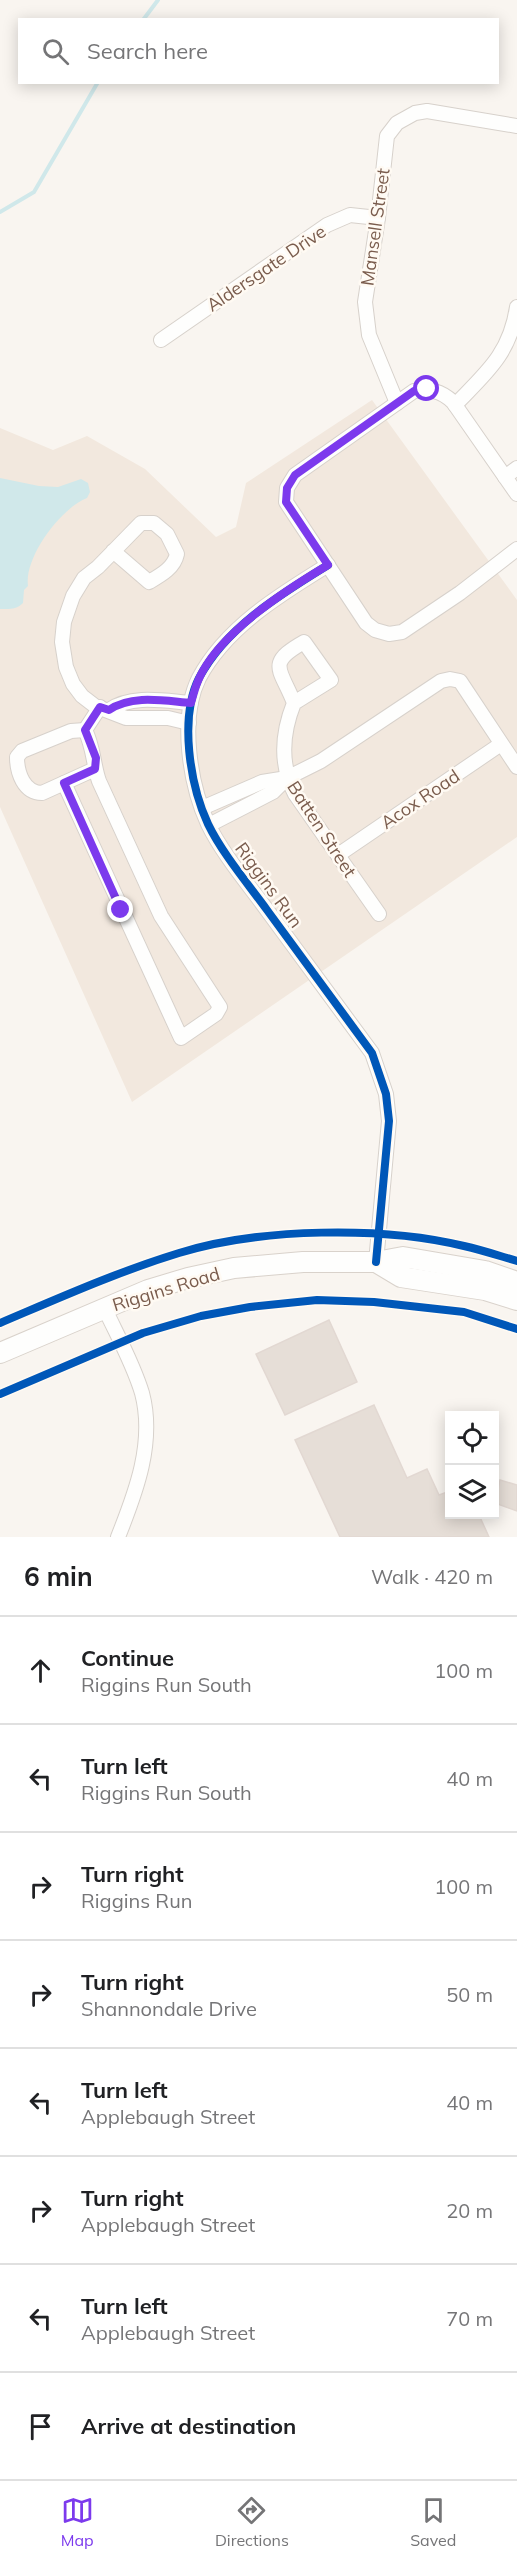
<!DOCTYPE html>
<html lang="en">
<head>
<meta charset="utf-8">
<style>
  :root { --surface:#fff; --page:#f2f2f2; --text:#202124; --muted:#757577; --line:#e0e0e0; --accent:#7c3aed }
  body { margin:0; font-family:Mulish,sans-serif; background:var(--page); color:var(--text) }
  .controls { position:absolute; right:18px; bottom:18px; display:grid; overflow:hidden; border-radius:0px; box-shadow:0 3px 15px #0003 }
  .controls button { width:54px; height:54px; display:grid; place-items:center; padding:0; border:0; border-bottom:2px solid var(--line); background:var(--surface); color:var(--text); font:30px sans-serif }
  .stop { position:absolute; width:18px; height:18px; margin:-14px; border:4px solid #7c3aed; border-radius:50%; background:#fff }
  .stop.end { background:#7c3aed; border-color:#fff; box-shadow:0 2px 6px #0008 }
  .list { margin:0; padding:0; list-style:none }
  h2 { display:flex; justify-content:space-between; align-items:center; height:78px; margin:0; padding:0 24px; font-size:26px }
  h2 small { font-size:20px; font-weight:400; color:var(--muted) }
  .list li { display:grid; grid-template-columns:39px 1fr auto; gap:18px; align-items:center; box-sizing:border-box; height:108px; padding:0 24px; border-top:2px solid var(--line) }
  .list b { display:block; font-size:22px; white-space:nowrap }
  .list p { margin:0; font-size:20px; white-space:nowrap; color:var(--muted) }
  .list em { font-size:20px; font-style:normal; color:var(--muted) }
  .icon { flex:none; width:33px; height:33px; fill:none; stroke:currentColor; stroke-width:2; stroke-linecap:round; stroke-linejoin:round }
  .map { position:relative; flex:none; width:517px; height:1537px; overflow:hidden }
  .search { position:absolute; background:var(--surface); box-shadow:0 3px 15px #0003; left:18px; right:18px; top:18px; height:66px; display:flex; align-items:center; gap:15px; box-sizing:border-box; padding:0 21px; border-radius:0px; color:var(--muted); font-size:22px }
  .sheet { height:942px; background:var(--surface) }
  nav { display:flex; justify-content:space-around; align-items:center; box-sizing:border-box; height:84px; border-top:2px solid var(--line); background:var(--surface); font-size:16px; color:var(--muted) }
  nav a { display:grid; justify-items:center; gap:3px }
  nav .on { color:var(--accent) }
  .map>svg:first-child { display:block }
</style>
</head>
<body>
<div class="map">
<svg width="517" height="1537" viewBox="0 0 517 1537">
  <rect width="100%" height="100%" fill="#f9f5f0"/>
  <path fill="#f2e8de" d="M372 400 517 600V837L132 1102 0 807V428L53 450 87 436 145 469 216 537 236 527 246 483Z"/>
  <path fill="#d0e8ea" d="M0 478 39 486 58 487 81 479 88 483 90 492 87 498C61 508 24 557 28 586L24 590 23 603C16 610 10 609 0 609Z"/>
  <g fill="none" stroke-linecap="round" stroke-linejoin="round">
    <g stroke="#d0e8ea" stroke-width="4">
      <path d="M143 20 158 0"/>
      <path d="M0 212 34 192 98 82"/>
    </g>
  </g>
  <g fill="#e6ded7" stroke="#e2d8d2" stroke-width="1.5">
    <path d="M329 1320 357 1382 285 1415 256 1354Z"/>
    <path d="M374 1405 407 1478 427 1469 439 1495 450 1491V1515H479L489 1537H340L295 1440Z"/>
    <path d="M500 1480 517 1485V1511L495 1503Z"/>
  </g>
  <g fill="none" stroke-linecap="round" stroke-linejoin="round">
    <g stroke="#d7d1cb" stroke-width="16">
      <g id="street">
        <path d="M161 340 327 225 350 215 378 218"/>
        <path d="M397 403 369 335 365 302 378 218 387 136 397 123 415 113 427 111 517 126"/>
        <path d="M455 405C486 373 510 354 517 307"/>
        <path d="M505 477 517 468"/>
        <path d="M517 494 453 402C440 390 430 389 414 391L295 475 287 488 286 502 366 623 375 630 389 634 402 632 460 593 517 549"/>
        <path d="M113 551 149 582C161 575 174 568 177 554L167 534 154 523H141L98 567 84 578 73 596 64 622 62 642 66 667 73 684 82 696 95 706 126 718H168L189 723"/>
        <path d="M328 565C281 594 226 627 199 678 179 718 190 785 208 824 222 853 248 884 267 910 302 957 337 1005 372 1053L386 1094 389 1121 376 1262"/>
        <path d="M294 703C281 669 265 664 304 642L331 680 294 703C282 733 280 765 295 794L379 914"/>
        <path d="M109 710C132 694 165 701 191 703"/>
        <path d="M85 730 71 731 22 751 17 757C17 773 24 793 42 793L95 769"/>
        <path d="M64 783 181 1038 216 1014 220 1007 161 916 99 781C93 764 94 748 85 730L100 707"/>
        <path d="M202 808 262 782 287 778 321 761 441 681 450 679 460 681 517 767"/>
        <path d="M209 825 273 792 287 778"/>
        <path d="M338 855 501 744"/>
        <path d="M104 1307C117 1335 133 1363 142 1393 155 1442 136 1492 118 1537"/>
      </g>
    </g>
    <g stroke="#d9d2cb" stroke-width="22">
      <g id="secondary">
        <path d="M376 1262 401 1277 485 1290 517 1300"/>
        <path d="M0 1353 148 1290 188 1278 234 1268 303 1262H376L403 1257 485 1271 517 1282"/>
      </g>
    </g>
    <use href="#street" stroke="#fefefd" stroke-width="14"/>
    <use href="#secondary" stroke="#fefefd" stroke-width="20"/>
    <g stroke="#fffaf3" stroke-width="11">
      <g id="cycleway">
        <path d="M328 565C281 594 226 627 199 678 179 718 190 785 208 824 222 853 248 884 267 910 302 957 337 1005 372 1053L386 1094 389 1121 376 1262"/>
        <path d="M0 1323C59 1298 117 1272 179 1253 260 1228 382 1226 464 1246 482 1250 500 1256 517 1261"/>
        <path d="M0 1394 143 1333 201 1316 250 1307 317 1300 374 1302 464 1312 517 1329"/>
      </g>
    </g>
    <use href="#cycleway" stroke="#0057b8" stroke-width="8"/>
  </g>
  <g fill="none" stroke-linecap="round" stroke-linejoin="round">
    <path stroke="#7c3aed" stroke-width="8" d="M121 910 64 783 95 769 96 758 85 730 100 707 109 710C132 694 165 701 191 703 193 696 195 688 198 681 217 634 286 590 328 565L286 502 287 488 295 475 414 391 427 389"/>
  </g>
  <g text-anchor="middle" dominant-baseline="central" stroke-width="5" stroke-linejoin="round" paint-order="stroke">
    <g font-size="18" fill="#7a5c4d" stroke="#fffaf3">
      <text transform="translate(375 227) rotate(-82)">Mansell Street</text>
      <text transform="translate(266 268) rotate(-34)">Aldersgate Drive</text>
      <text transform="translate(420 799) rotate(-34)">Acox Road</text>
      <text transform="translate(322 829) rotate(57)">Batten Street</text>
      <text transform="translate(269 885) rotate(54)">Riggins Run</text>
      <text transform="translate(166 1289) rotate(-17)">Riggins Road</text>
    </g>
  </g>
</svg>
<div class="controls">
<button><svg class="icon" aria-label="locate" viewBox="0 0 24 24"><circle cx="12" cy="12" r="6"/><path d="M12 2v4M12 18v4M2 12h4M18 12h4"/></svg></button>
<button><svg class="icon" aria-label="layers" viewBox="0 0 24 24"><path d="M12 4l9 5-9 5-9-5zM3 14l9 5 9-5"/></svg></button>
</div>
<div class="stop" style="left:427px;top:389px"></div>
<div class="stop end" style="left:121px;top:910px"></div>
<div class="search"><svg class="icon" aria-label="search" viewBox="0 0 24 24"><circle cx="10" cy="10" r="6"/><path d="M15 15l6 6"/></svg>Search here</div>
</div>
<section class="sheet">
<h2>6 min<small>Walk · 420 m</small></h2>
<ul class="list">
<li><svg class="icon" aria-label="ahead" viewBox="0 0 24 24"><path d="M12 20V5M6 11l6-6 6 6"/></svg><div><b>Continue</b><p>Riggins Run South</p></div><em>100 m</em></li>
<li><svg class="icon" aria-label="left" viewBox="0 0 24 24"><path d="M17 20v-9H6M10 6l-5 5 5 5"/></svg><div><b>Turn left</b><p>Riggins Run South</p></div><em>40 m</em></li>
<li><svg class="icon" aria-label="right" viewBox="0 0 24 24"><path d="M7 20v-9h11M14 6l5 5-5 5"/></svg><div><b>Turn right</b><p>Riggins Run</p></div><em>100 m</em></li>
<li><svg class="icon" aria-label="right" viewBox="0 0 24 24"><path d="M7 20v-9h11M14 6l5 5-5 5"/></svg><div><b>Turn right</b><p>Shannondale Drive</p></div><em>50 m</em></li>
<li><svg class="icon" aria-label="left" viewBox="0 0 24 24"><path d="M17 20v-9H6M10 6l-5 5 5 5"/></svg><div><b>Turn left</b><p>Applebaugh Street</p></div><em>40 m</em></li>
<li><svg class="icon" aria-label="right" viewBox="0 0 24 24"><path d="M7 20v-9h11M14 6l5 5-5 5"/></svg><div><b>Turn right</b><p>Applebaugh Street</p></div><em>20 m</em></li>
<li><svg class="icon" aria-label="left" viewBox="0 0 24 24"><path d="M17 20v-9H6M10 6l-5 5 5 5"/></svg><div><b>Turn left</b><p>Applebaugh Street</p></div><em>70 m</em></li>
<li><svg class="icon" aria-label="arrive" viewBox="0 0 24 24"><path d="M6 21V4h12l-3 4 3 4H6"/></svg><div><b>Arrive at destination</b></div></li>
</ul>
</section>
<nav>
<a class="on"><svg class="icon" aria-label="map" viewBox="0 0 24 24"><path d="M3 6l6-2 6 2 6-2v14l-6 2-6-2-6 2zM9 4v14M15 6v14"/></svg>Map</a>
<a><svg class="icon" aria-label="directions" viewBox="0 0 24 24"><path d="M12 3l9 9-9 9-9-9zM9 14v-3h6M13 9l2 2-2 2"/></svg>Directions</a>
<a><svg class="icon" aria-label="saved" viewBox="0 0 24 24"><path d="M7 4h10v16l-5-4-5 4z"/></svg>Saved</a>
</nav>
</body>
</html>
